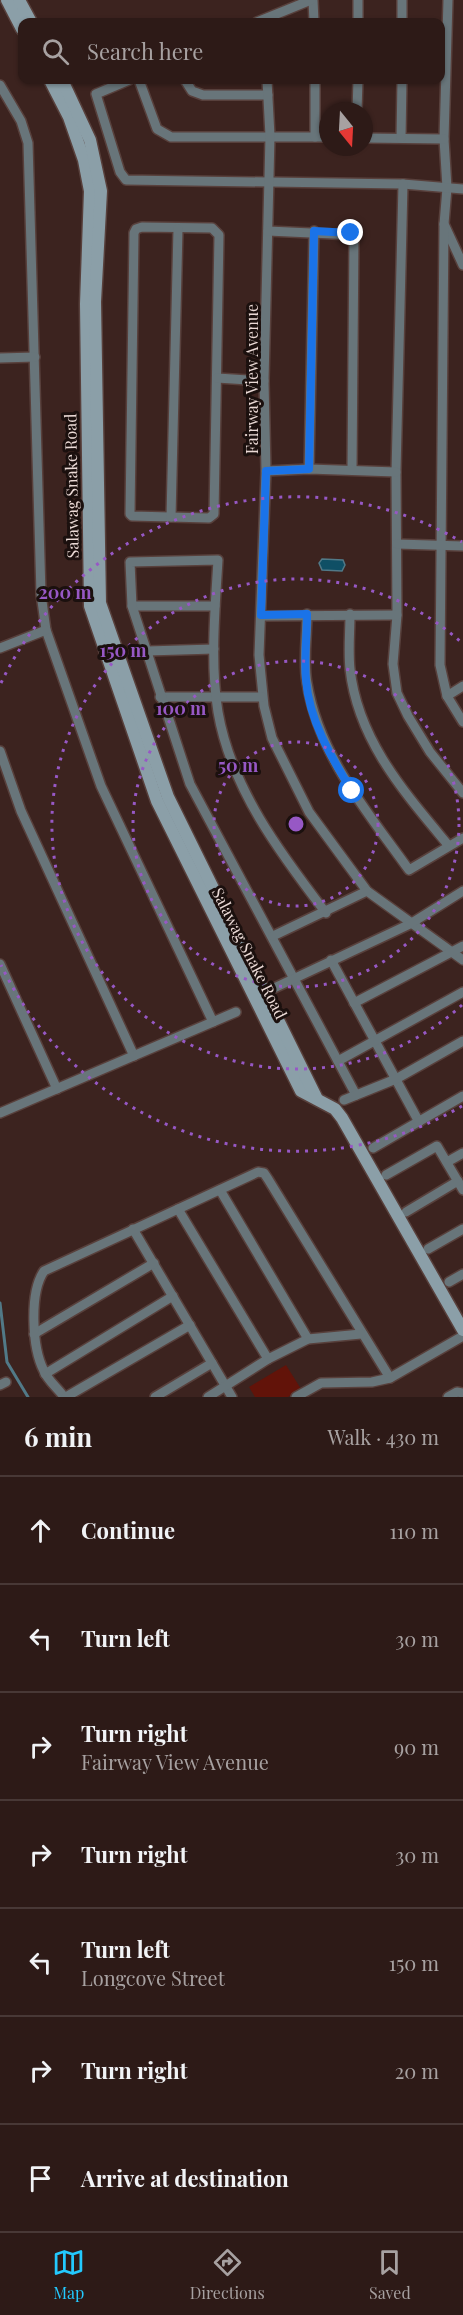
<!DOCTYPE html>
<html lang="en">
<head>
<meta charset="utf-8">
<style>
  :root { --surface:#2d1a17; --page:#392724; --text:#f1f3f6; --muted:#a7a1a1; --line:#483836; --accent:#23c9fe }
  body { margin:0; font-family:"Playfair Display",serif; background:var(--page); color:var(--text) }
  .compass { position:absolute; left:319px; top:102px; width:54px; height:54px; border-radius:50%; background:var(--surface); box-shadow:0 2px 4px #0004; rotate:162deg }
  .stop { position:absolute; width:18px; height:18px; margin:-14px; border:4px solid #1a73e8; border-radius:50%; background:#fff }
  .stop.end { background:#1a73e8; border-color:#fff; box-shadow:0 2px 6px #0008 }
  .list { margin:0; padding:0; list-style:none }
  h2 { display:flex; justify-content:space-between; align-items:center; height:78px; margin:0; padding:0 24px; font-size:26px }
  h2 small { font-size:20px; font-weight:400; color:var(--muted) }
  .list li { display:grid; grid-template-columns:39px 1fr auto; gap:18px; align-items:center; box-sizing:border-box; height:108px; padding:0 24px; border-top:2px solid var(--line) }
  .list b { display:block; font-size:22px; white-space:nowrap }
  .list p { margin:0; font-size:20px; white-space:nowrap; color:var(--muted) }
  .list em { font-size:20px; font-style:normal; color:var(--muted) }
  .icon { flex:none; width:33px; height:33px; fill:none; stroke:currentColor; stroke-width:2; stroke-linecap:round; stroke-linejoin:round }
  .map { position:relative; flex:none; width:463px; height:1397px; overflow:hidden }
  .search { position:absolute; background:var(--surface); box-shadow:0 2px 4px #0004; left:18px; right:18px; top:18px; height:66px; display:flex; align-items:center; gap:15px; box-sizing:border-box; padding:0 21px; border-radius:12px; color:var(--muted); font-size:22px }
  .sheet { height:834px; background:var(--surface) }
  nav { display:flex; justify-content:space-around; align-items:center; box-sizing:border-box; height:84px; border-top:2px solid var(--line); background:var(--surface); font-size:16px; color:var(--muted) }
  nav a { display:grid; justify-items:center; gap:3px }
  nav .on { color:var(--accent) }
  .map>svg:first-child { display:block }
</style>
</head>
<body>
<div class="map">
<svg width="463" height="1397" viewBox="0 0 463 1397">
  <rect width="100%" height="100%" fill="#3c231f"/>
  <path fill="#621309" d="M286 1365 301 1389 288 1397H255L249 1387Z"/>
  <path fill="#0f4f65" stroke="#517987" stroke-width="1.5" d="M322 559 343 560 345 565 342 571 322 570 319 563Z"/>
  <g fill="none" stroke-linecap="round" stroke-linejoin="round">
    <path stroke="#517987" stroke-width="3" d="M0 1303 7 1362 28 1397"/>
    <g stroke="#58403c" stroke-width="12">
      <g id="street">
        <path d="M313 0 314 22"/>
        <path d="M448 0 444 139 447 188 444 224 463 265"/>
        <path d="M257 22 311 0"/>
        <path d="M358 22V0"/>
        <path d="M402 22V0"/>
        <path d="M129 80 96 94 120 172 126 180 403 184 463 189"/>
        <path d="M139 80 157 129 171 137H328"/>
        <path d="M185 80 192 91 203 95H268"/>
        <path d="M267 80 270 136 264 381 266 471 259 655 264 706 272 738 309 812 367 891 463 960"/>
        <path d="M315 80V137"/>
        <path d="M0 85 21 121 28 143 41 594 46 630 101 786 213 1022"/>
        <path d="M357 111 358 80"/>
        <path d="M364 138 444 139"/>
        <path d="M401 138 402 80"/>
        <path d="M403 184 396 472 397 615 393 664 397 693 408 716 430 752 463 793"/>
        <path d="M444 224 440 665 447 696 463 722"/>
        <path d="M142 227 212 228 219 235 214 514 209 518 132 516 130 514 134 233 136 229Z"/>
        <path d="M268 231 354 235 352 470"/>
        <path d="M0 358 35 357"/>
        <path d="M217 378 264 381"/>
        <path d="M309 469 314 231"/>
        <path d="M266 471 309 469 396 472"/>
        <path d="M171 517 178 229"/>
        <path d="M397 544 463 546"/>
        <path d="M132 606H215"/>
        <path d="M307 614C307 636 303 662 307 683 319 756 367 811 409 870L463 838"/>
        <path d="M350 614C350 632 348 651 350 669 358 741 405 793 449 846"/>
        <path d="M261 616 397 615"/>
        <path d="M0 648 46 630"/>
        <path d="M147 651 214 649"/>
        <path d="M447 696 463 686"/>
        <path d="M160 697H262"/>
        <path d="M0 751 21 811 134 1056"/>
        <path d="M326 913C280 853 231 788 218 712 210 663 215 610 218 560L130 562 132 606 190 784 356 1095"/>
        <path d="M273 936 367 891"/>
        <path d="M331 960 419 1122"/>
        <path d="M0 964 57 1089"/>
        <path d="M272 989 410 924 463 891"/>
        <path d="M354 1003 463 946"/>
        <path d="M338 1061 463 992"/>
        <path d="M344 1100 396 1079 463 1041"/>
        <path d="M0 1113 236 1012"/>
        <path d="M373 1148 463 1096"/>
        <path d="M447 1162 463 1153"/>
        <path d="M386 1175 437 1146 463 1190"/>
        <path d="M220 1190 308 1339"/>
        <path d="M178 1209 268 1359"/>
        <path d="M406 1212 458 1181"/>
        <path d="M133 1229 232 1397"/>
        <path d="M428 1249 463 1229"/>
        <path d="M449 1282 463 1274"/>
        <path d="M34 1334 154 1263"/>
        <path d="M45 1374 173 1296"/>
        <path d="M0 1385 6 1382"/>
        <path d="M64 1397C58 1388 48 1381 44 1371 32 1348 29 1293 44 1271L258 1172 264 1173 268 1179 390 1378"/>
        <path d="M66 1397 190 1325"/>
        <path d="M155 1397 212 1363"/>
        <path d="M208 1397 268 1359 308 1339 361 1334"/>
        <path d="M296 1397 321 1383 372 1382 390 1378 463 1336"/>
        <path d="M448 1397 457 1392 463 1393"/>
      </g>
    </g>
    <g stroke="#58403c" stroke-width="15">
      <g id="secondary">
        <path d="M7 0 22 29"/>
        <path d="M19 0 31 22"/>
        <path d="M50 80 69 117 84 160 90 191 86 304 90 606 157 801 301 1091 335 1109 342 1118 463 1330"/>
        <path d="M62 80 90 140 101 191 95 302 100 603 168 797 316 1097"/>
      </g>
    </g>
    <use href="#street" stroke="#68757a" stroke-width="9"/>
    <use href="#secondary" stroke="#8b9fa8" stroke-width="12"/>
  </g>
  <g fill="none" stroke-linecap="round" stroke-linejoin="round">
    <path stroke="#1a73e8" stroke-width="8" d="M351 233 314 231 309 469 266 471 261 615 307 614C307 636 304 658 306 680 309 720 331 757 352 791"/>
  </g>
  <g fill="none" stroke="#9758c5" stroke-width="3" stroke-dasharray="3 6">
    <circle cx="296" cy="824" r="82"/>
    <circle cx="296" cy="824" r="163"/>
    <path d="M462 1005A245 245 0 1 1 462 643"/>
    <path d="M462 1106A327 327 0 0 1 1 965M1 683A327 327 0 0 1 462 542"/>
  </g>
  <g text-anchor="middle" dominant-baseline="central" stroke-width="6" stroke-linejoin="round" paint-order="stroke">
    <g font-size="16" fill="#ebdad6" stroke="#1b100e">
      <text transform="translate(251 379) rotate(-90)">Fairway View Avenue</text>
      <text transform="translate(71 486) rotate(-91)">Salawag Snake Road</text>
      <text transform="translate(250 953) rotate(63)">Salawag Snake Road</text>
    </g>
  </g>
  <circle cx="296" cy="824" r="9" fill="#9758c5" stroke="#1b100e" stroke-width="3"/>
  <g font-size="18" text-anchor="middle" font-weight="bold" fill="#9758c5" stroke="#1b100e" stroke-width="6" stroke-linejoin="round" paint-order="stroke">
    <text x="65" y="599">200 m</text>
    <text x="123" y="657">150 m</text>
    <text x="181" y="715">100 m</text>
    <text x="238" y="772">50 m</text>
  </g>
</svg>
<svg class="compass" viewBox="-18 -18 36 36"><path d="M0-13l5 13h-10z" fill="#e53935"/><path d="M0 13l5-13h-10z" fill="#a7a1a1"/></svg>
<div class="stop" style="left:352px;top:791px"></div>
<div class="stop end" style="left:351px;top:233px"></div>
<div class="search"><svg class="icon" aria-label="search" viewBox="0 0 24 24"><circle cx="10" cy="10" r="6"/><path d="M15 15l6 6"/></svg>Search here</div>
</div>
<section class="sheet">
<h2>6 min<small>Walk · 430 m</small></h2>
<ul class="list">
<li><svg class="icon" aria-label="ahead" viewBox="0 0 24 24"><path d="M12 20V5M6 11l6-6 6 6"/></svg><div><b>Continue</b></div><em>110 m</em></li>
<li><svg class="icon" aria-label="left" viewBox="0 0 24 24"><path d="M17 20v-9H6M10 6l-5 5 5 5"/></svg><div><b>Turn left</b></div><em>30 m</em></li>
<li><svg class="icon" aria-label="right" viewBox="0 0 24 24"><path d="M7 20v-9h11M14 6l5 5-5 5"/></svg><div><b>Turn right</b><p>Fairway View Avenue</p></div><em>90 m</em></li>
<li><svg class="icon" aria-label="right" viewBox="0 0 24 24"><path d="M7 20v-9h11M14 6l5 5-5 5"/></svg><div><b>Turn right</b></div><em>30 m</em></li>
<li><svg class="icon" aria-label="left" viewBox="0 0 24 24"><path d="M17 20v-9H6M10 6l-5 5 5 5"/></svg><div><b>Turn left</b><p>Longcove Street</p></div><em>150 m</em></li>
<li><svg class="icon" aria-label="right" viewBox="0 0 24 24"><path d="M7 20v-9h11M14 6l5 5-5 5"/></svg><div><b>Turn right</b></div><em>20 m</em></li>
<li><svg class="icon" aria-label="arrive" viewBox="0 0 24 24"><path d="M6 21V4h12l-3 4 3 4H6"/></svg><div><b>Arrive at destination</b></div></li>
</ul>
</section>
<nav>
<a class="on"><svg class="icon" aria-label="map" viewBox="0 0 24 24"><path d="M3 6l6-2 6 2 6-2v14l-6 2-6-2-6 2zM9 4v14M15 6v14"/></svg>Map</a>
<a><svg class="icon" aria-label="directions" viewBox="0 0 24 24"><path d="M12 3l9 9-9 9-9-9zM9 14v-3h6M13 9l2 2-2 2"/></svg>Directions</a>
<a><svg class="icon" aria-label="saved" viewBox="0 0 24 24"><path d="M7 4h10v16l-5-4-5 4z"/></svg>Saved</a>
</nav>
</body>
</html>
